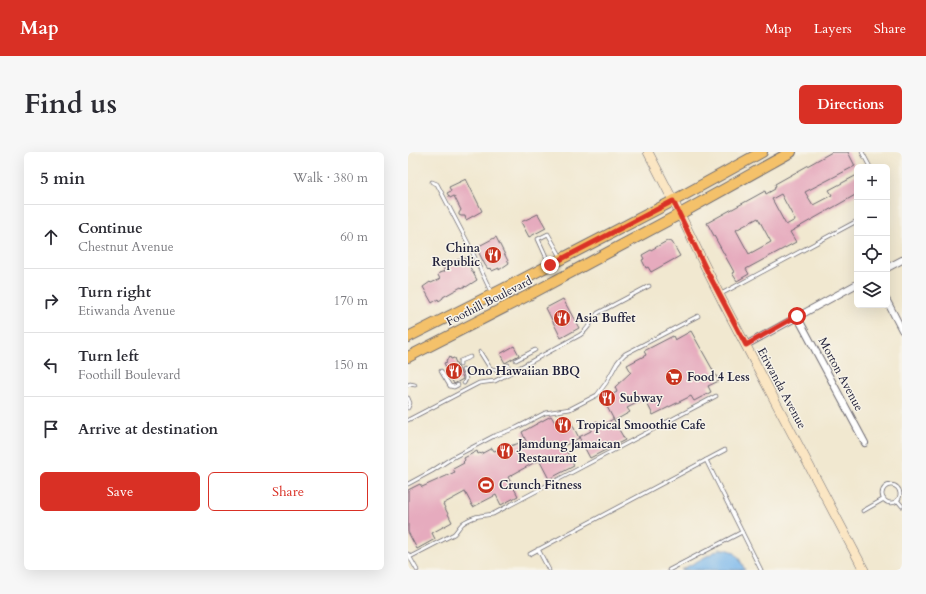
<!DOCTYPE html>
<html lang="en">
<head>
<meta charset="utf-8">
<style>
  :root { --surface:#fff; --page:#f7f7f7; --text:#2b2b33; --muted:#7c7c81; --line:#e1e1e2; --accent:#d93025 }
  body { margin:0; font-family:Cardo,serif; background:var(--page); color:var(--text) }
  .controls { position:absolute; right:12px; top:12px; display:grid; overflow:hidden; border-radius:6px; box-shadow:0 4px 16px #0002 }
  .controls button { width:36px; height:36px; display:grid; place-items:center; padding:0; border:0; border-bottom:1px solid var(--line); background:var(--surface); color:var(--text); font:20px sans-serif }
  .stop { position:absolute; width:12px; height:12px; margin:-9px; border:3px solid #d93025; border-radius:50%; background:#fff }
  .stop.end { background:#d93025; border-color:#fff; box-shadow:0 1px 4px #0008 }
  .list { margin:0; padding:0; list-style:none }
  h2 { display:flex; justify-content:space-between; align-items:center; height:52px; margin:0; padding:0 16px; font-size:17px }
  h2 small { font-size:13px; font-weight:400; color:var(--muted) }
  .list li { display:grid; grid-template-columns:26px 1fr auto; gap:12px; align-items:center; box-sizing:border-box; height:64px; padding:0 16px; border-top:1px solid var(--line) }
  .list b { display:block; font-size:15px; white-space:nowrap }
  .list p { margin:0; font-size:13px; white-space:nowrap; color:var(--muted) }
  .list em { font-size:13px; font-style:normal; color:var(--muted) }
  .actions { display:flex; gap:8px; padding:12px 16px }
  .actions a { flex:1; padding:9px 0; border:1px solid var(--accent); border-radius:6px; text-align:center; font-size:14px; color:var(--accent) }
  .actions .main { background:var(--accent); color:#fff }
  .icon { flex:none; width:22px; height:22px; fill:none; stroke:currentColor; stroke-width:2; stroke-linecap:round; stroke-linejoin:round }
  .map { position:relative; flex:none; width:494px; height:418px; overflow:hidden; border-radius:6px }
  header { display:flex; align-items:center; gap:24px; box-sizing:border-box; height:56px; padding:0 20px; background:var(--accent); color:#fff }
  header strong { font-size:19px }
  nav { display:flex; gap:22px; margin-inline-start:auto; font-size:14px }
  .intro { display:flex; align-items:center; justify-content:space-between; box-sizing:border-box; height:96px; padding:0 24px }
  h1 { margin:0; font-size:28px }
  .button { padding:10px 18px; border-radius:6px; background:var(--accent); color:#fff; font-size:14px; font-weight:700 }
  main { display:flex; gap:24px; padding:0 24px }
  aside { flex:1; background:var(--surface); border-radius:6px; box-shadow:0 4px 16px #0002 }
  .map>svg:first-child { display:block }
</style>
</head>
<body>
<header>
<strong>Map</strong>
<nav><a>Map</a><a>Layers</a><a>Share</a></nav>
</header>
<div class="intro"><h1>Find us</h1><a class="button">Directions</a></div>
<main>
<aside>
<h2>5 min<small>Walk · 380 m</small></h2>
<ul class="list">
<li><svg class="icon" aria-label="ahead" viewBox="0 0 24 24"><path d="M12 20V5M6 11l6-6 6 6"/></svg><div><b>Continue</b><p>Chestnut Avenue</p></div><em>60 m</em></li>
<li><svg class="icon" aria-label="right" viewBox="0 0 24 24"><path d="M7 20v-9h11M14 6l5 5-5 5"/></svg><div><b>Turn right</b><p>Etiwanda Avenue</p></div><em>170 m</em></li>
<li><svg class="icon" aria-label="left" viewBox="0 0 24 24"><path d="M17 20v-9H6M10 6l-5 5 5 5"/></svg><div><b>Turn left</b><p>Foothill Boulevard</p></div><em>150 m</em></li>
<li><svg class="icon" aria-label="arrive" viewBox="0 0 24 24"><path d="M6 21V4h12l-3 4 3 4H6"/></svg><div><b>Arrive at destination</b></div></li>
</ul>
<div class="actions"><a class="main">Save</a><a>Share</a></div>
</aside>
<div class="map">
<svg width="494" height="418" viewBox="0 0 494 418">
  <rect width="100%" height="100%" fill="#f7f3e8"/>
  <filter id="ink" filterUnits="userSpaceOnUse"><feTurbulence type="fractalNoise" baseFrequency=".025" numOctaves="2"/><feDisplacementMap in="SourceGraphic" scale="8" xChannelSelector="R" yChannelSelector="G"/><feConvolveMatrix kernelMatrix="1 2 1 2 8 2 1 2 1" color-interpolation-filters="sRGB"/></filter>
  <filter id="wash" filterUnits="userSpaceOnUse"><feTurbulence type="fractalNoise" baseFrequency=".012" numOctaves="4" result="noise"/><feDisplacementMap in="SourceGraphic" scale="16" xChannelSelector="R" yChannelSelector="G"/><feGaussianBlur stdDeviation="0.9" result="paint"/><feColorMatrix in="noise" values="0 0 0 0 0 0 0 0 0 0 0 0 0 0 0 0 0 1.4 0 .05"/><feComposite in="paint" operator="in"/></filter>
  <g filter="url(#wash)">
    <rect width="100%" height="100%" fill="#f1e8d0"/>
    <path fill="#79b7ec" stroke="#4e6c94" d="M312 397C329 397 330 405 337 418H273Z"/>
    <g id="blocks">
      <g fill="#e6abbe" fill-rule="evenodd">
        <path d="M424 0H440L447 14 397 40 405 53 424 43 421 38 449 23V42L382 80 388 90 338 117 341 122 329 129 324 121 326 120 299 71 357 39 358 42 367 37 366 35 368 34 367 32ZM373 42 387 68 378 73 364 47ZM350 66 363 90 341 102 328 78Z"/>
        <path d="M58 27 74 59 58 68 57 64H53L51 63V61L53 58 46 44 42 46 39 41 43 39 41 35Z"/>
        <path d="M130 62 138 76 121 85 113 70Z"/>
        <path d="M88 85 101 111 91 118V116L84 119 83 116 82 117 81 116 80 117 77 113 71 101 73 99 71 94Z"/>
        <path d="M259 89 264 90 272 104 243 120 240 115 238 116 234 108 236 107 234 103Z"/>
        <path d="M57 106 69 128 58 135 57 134 54 136 53 135 35 145V146L31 149 30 147 24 151 15 135 22 130 23 131 32 127 30 123 31 121 37 119 35 116 47 109 52 107 53 109Z"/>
        <path d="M155 147 171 176 153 186 138 156Z"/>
        <path d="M283 179 311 229 300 234 303 240 286 249 283 244 245 263 237 247 219 256 222 260 206 269 217 288 182 306 171 285 183 279V273L189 269 195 273 205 267 206 268 195 247 209 240 207 235 223 220 219 213 238 203 236 199 265 184 267 188Z"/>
        <path d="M106 194 111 203 97 211 92 202Z"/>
        <path d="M42 205 43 207 46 206 49 214 52 218V219L55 226V227L46 232 39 219H40L36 211 39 210 38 208Z"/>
        <path d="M143 264 148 272 161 266 171 286 156 294 166 314 141 327 131 308 100 325 110 344 93 353 88 343 65 355 57 340 35 352 44 370 24 381 27 387 9 397 0 380V338L12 332 14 335 47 320 45 317 56 311 55 310 57 308 56 306 69 299 70 302 72 301 73 302 84 296 86 299 118 289 114 280Z"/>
      </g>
    </g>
  </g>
  <g filter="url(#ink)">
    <use href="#blocks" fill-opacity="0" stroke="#6a676f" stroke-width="1"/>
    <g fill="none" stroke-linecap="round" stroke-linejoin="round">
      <g stroke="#6a676f" stroke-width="4.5">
        <g id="lane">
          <path d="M454 0 462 15"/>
          <path d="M24 30 29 32 60 91 84 142"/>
          <path d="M479 47 481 51 479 53"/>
          <path d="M141 111 130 87 140 82 153 105"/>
          <path d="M313 142 449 69"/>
          <path d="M72 200 82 216C89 220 94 216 100 213"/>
          <path d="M108 208 127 198"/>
          <path d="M52 213V209L62 205"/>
          <path d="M55 218C57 222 60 226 56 231"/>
          <path d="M33 219 42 234 46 235 50 233"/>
          <path d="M0 233 2 232 7 233"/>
          <path d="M0 246 2 251 0 256"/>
          <path d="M0 268 71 231 87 229 172 183C180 178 184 168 190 161L241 134"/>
          <path d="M298 308 353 418"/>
          <path d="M0 332 24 319 44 306 86 284 108 276 137 261 162 257 189 243 198 231 209 211 213 206 217 202 290 164"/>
          <circle cx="483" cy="342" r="9"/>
          <path d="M489 348 494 354"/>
          <path d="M455 359 476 347"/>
          <path d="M130 397 141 418"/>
          <path d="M0 402 9 418"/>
          <path d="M122 402 317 298"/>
          <path d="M2 405 46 382C49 379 51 375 54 372 57 369 68 364 72 364 76 363 80 363 85 362L308 244"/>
          <path d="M261 418 334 380"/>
        </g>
      </g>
      <g stroke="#6a676f" stroke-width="8">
        <g id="street">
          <path d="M479 116 494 108"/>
          <path d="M479 149 494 178"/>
          <path d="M389 164 457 291"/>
          <path d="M338 193 449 132"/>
        </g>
      </g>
      <g stroke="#6a676f" stroke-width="10">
        <path id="secondary" d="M240 0 272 62 295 110 315 150 456 418"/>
      </g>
      <g stroke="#6a676f" stroke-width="12">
        <g id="primary">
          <path d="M0 185 109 130 265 49 354 0"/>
          <path d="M0 205 119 144 272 62 383 0"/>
        </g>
      </g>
      <use href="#lane" stroke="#fff" stroke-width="3"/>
      <use href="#street" stroke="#fff" stroke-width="6"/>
      <use href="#secondary" stroke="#fbe6c3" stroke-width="9"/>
      <use href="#primary" stroke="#f4c16a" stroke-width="10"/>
    </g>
  </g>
  <g fill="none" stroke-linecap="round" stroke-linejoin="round" filter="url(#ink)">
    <path stroke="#d93025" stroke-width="5" d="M142 113 265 49 299 119 338 193 389 164"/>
  </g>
  <defs>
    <g id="restaurant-disc" transform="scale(0.9)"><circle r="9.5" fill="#c8321e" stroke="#f7f3e8"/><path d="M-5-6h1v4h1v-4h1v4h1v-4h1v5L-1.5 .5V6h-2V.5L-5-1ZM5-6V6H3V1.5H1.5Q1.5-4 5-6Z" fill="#fff"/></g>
    <g id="supermarket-disc" transform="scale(0.9)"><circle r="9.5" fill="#c8321e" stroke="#f7f3e8"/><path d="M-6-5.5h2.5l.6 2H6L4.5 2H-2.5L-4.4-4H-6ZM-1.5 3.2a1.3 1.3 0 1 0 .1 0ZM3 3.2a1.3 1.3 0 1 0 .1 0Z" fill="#fff"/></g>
    <g id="stadium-disc" transform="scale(0.9)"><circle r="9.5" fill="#c8321e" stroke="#f7f3e8"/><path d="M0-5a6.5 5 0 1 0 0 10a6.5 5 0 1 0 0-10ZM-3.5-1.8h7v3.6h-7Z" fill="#fff"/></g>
  </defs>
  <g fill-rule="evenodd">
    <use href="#restaurant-disc" x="85" y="103"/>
    <use href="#restaurant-disc" x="154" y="166"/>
    <use href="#restaurant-disc" x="46" y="219"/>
    <use href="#supermarket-disc" x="266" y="225"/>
    <use href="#restaurant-disc" x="199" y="246"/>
    <use href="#restaurant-disc" x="155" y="273"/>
    <use href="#restaurant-disc" x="97" y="299"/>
    <use href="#stadium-disc" x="78" y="333"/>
  </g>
  <g text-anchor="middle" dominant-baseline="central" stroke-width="3" stroke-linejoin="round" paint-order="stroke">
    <g font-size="12" font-weight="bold" fill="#22223b" stroke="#f7f3e8" text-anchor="start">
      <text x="72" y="96" text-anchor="end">China<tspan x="72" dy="14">Republic</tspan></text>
      <text x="167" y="166">Asia Buffet</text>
      <text x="59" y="219">Ono Hawaiian BBQ</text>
      <text x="279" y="225">Food 4 Less</text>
      <text x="212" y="246">Subway</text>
      <text x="168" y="273">Tropical Smoothie Cafe</text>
      <text x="110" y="292">Jamdung Jamaican<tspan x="110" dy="14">Restaurant</tspan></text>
      <text x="91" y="333">Crunch Fitness</text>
    </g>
    <g font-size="12" fill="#22223b" stroke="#f7f3e8">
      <text transform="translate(81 149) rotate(-27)">Foothill Boulevard</text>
      <text transform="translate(433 222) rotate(62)">Morton Avenue</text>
      <text transform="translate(374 236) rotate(62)">Etiwanda Avenue</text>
    </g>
  </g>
</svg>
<div class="controls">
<button>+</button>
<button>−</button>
<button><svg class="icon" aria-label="locate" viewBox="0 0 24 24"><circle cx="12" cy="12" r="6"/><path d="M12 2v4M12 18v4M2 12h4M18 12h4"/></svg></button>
<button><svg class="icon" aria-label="layers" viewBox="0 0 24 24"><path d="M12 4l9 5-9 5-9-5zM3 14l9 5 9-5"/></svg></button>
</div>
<div class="stop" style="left:389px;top:164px"></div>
<div class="stop end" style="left:142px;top:113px"></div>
</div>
</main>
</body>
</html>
